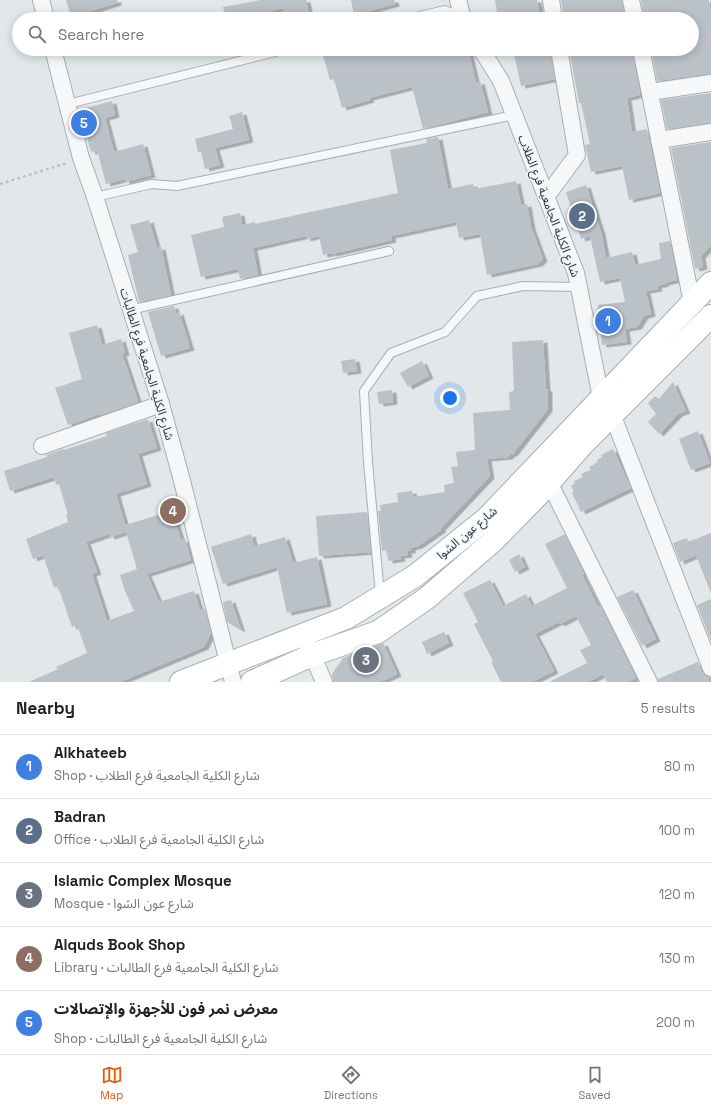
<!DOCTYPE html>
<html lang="en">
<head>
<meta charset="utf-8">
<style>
  :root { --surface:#fff; --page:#f6f6f6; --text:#222; --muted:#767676; --line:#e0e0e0; --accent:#ea580c }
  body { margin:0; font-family:"Space Grotesk","Noto Sans Arabic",sans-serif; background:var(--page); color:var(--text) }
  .you { position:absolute; left:450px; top:398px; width:14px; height:14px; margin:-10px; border:3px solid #fff; border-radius:50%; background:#1a73e8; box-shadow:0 0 0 6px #1a73e833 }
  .badge { display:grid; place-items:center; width:26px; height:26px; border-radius:50%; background:var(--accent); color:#fff; font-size:13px; font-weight:700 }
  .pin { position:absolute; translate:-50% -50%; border:2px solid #fff; box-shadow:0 1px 4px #0006 }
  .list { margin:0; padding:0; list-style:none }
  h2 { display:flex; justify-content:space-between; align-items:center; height:52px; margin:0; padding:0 16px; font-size:17px }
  h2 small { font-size:13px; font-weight:400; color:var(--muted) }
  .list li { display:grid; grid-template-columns:26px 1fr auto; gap:12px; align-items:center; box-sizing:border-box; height:64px; padding:0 16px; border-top:1px solid var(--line) }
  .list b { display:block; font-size:15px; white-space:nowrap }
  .list p { margin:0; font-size:13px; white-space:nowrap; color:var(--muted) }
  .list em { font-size:13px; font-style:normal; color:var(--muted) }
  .icon { flex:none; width:22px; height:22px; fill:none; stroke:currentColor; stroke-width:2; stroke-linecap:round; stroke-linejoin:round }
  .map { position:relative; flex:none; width:711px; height:682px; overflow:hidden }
  .search { position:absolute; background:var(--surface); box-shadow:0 2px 10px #0003; left:12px; right:12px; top:12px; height:44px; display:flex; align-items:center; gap:10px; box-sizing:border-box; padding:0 14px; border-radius:22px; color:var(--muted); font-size:15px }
  .sheet { height:372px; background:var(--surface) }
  nav { display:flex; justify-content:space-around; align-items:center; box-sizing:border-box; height:56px; border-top:1px solid var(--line); background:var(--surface); font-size:11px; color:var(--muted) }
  nav a { display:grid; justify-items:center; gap:2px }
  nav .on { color:var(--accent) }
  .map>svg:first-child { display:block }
</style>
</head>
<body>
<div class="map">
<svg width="711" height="682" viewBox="0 0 711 682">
  <defs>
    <filter id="shadow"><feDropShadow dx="4.5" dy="2.5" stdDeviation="0" flood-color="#0004"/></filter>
  </defs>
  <rect width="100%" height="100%" fill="#e2e7ea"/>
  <g fill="#bac1c7" fill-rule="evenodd" filter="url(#shadow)">
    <path d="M66 0H117V3L91 11 93 19H72Z"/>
    <path d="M261 0H306L310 19H286L284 8 255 15 256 19H226L223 7Z"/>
    <path d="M351 0H394L395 4 354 15Z"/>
    <path d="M495 0H537L539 11 498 18Z"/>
    <path d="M561 0H622L625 19H564Z"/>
    <path d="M641 0H709L711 15V74L657 81 651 49H692V16L667 19H644Z"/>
    <path d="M345 49H468L476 83 480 81 488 112 423 129 412 87 369 98 370 100 342 108 334 79 330 80 323 55Z"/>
    <path d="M513 49H550L555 79 521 86Z"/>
    <path d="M569 49H632L640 95 627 98 632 132 647 129 660 193 629 200 622 166 591 172 585 145 590 144 581 103H579Z"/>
    <path d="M711 93V123L667 129 661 100Z"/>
    <path d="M112 101 115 115 105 118 114 152 143 144 151 175 125 182V179L106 184 97 150 91 152 79 110Z"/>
    <path d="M242 112 249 140 215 148 220 165 205 169 201 152H198L195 139 233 129 229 116Z"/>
    <path d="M438 137 448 189 473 184 474 189 516 181 521 205 527 204 531 227 543 259 538 264 487 275 480 234 459 238 456 222 391 236 392 240 332 254V253L323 255 319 236 306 239V236L253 248 258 275 240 279 238 269 201 277 191 235 224 227 222 217 240 213 242 225 255 222V224L398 193 390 150 427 143 426 139Z"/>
    <path d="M711 142V245L701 256 703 267 695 269 671 148Z"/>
    <path d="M586 185 601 232 606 258 632 252 635 265 661 259 659 243 670 241 677 280 664 283 665 284 657 286 658 289 646 291 651 314 644 316 637 327 625 329 627 342 602 345 598 305 625 302 620 278 600 282 590 236 581 239 566 192Z"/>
    <path d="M149 220 157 248 161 247 171 295 139 302 128 255 138 252 130 225Z"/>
    <path d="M174 306 176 314 179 312 190 348 161 356 148 312Z"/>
    <path d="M97 325 102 345 121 339 125 353 122 354 138 402 101 415 100 414 68 425 55 388 82 379 69 333Z"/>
    <path d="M543 340 546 389H548V409L512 455V453L508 457 487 459 490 476 441 528V530L418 546 411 548V551H407L408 555 400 556 401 559 388 561 387 550 382 551 378 511H381L380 505 398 502 397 493 412 491 413 497 445 492 444 485 454 483 451 467 458 466 456 452 475 450 473 413 510 410 509 392 514 391 512 342Z"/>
    <path d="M355 359 357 371 343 373 341 361Z"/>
    <path d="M422 361 429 376 408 387 400 373Z"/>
    <path d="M673 382 686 411 678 414 659 434 648 422 656 414 648 403 655 396 659 399Z"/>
    <path d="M392 390 393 402 379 404 377 392Z"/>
    <path d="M148 419 157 448 138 454 147 484 116 494 125 525 172 511 181 540 185 539 191 560 147 574 159 602 194 591 200 610 205 609 211 633 204 647 120 682H29L58 669 56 667 87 653 77 625 72 627 58 586 54 588 43 555 33 559 26 539 68 522 66 515H68L59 484 56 485 54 477 10 491 4 471 47 457 46 455 63 449 64 450 107 436 106 433ZM126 532 137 569 120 575 125 591 134 611 107 621 92 574 97 572 86 542 109 534 110 537Z"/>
    <path d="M698 431 710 463 691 470 679 439Z"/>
    <path d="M613 449 631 488 581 512 572 493 574 492 571 486 575 483 574 481 583 477 581 474 591 470 589 467 598 462 597 460 602 457 601 455Z"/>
    <path d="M367 512 371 552 319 556 316 516Z"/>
    <path d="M711 533V591H710L696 555 680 562 673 543 687 538 688 542Z"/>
    <path d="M251 534 254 546 285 537 293 563 317 557 327 604 287 613 277 567 223 584 211 547Z"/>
    <path d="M565 534 584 574 582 575 598 607 600 606 636 678 628 682H607L603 674 588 682H549L587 663 580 650 591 645 576 616 560 624 559 622 535 634 554 671 532 682H501L491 662 493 661 474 624 478 622 463 593 490 580 503 606 526 594 532 606 567 588 545 544Z"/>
    <path d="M519 554 525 567 515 572 509 560Z"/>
    <path d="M633 590 656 639 642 646 617 597Z"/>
    <path d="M711 599V641L697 605Z"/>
    <path d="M231 600 241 630 227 622 223 602Z"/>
    <path d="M444 632 449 643 427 654 422 642Z"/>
    <path d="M383 643 397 674 380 682H333L332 674 343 658Z"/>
    <path d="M698 662 702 672 708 677 710 682H658V679Z"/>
  </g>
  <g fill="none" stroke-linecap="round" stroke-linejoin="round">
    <g stroke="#a7afb4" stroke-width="10">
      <g id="lane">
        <path d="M407 19 445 10 462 17"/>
        <path d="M68 104 287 49"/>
        <path d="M95 197 152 184 177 186 514 115"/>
        <path d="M130 310 389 251"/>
        <path d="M380 595 368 462 364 391 391 353 445 332 477 296 523 286 578 287"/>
      </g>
    </g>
    <g stroke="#a7afb4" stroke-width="18">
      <g id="street">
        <path d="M41 0 46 19"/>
        <path d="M458 0 463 19"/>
        <path d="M551 0 554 19"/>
        <path d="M631 0 635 19"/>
        <path d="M53 49 81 158 95 197 161 404 181 477 233 682"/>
        <path d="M481 49 501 81 576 273 601 398 612 414 711 668"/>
        <path d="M641 49 692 303"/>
        <path d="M650 92 711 83"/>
        <path d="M659 140 711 132"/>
        <path d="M546 197 577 155 559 49"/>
        <path d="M42 446 161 404"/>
        <path d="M549 482 649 682"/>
        <path d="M308 645 324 682"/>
      </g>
    </g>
    <g stroke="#a7afb4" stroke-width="24">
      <g id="secondary">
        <path d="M181 682 346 618 415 576 487 518 711 283"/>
        <path d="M252 682 312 655 378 632 427 598 492 542 539 494 583 444 711 316"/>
      </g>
    </g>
    <path stroke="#bcc1c5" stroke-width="2.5" stroke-dasharray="3 3" stroke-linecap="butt" d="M0 184 67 163"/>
    <use href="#lane" stroke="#f5f7f8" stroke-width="8"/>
    <use href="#street" stroke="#f5f7f8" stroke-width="16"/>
    <use href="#secondary" stroke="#fff" stroke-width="22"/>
  </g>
  <g text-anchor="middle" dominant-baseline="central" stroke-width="3" stroke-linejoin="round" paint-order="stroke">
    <g font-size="12" fill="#2b3741" stroke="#f2f5f7">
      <text transform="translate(549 206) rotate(69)">شارع الكلية الجامعية فرع الطلاب</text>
      <text transform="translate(147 364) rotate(73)">شارع الكلية الجامعية فرع الطالبات</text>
      <text transform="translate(467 533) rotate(-40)">شارع عون الشوا</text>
    </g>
  </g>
</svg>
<div class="you"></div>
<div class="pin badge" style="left:608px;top:321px;background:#3f7fe0">1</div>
<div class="pin badge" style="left:582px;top:216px;background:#5c6f8a">2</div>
<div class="pin badge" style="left:366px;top:660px;background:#6b7280">3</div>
<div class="pin badge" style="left:173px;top:511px;background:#8d6e63">4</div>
<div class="pin badge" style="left:84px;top:123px;background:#3f7fe0">5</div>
<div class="search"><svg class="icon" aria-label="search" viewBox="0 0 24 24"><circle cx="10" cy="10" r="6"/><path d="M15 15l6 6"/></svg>Search here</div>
</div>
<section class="sheet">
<h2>Nearby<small>5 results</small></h2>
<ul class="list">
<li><span class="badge" style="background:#3f7fe0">1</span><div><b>Alkhateeb</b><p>Shop · شارع الكلية الجامعية فرع الطلاب</p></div><em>80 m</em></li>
<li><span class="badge" style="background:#5c6f8a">2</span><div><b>Badran</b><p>Office · شارع الكلية الجامعية فرع الطلاب</p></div><em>100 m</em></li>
<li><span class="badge" style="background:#6b7280">3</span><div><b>Islamic Complex Mosque</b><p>Mosque · شارع عون الشوا</p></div><em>120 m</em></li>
<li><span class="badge" style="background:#8d6e63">4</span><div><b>Alquds Book Shop</b><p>Library · شارع الكلية الجامعية فرع الطالبات</p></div><em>130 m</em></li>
<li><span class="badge" style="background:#3f7fe0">5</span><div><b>معرض نمر فون للأجهزة والإتصالات</b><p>Shop · شارع الكلية الجامعية فرع الطالبات</p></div><em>200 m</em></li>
</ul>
</section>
<nav>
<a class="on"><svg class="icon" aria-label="map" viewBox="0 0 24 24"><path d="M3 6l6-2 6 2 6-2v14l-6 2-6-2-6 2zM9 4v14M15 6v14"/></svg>Map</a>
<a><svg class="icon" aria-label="directions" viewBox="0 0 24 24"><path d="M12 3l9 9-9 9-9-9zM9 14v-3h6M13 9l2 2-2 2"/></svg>Directions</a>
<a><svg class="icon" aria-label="saved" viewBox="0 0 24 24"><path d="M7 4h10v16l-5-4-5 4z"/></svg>Saved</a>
</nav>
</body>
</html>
